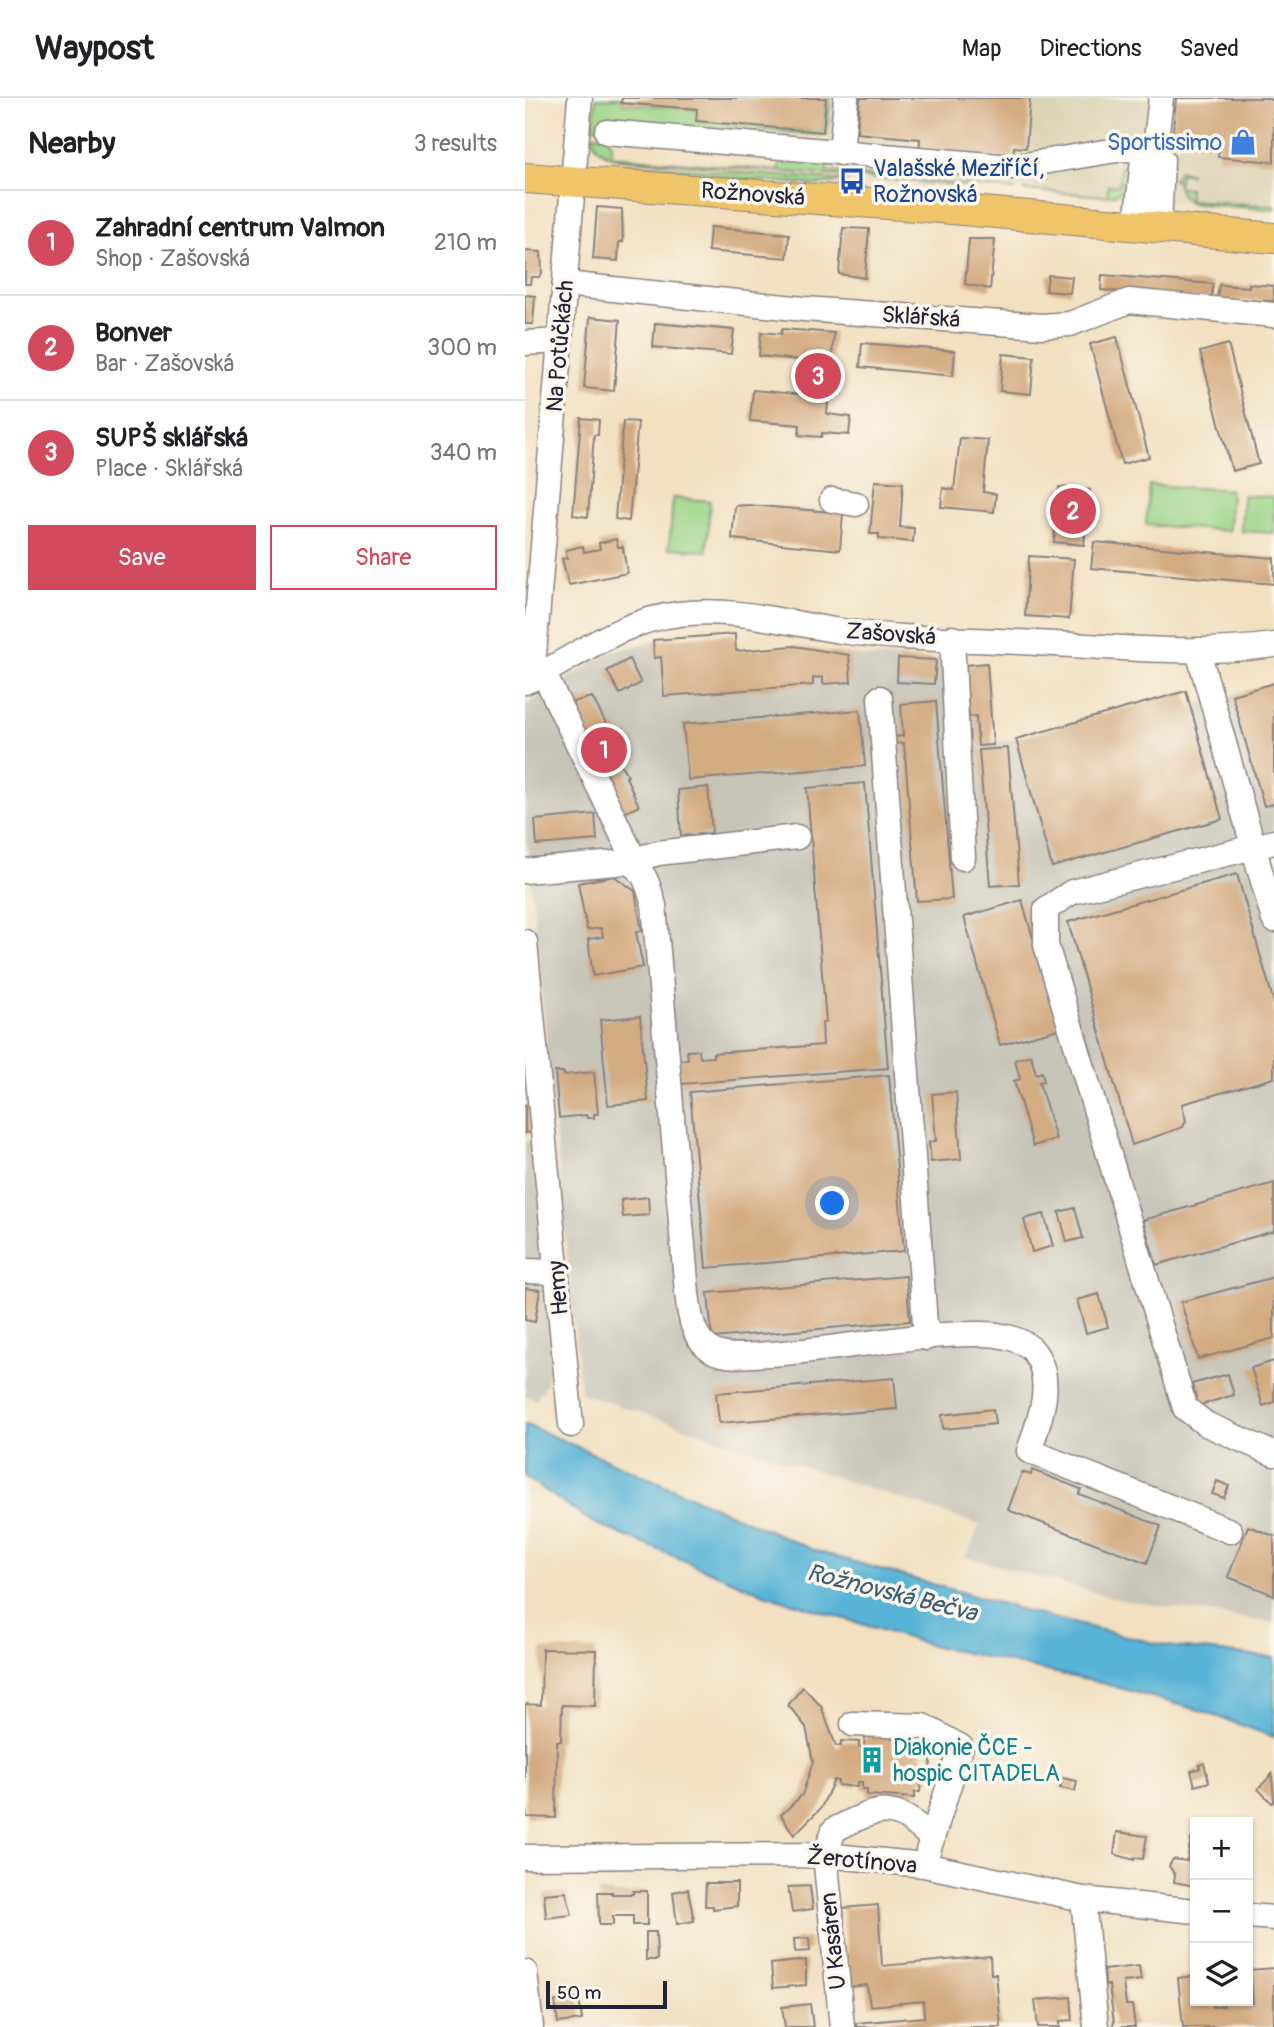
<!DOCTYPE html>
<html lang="en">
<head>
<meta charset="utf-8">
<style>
  :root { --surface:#fff; --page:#f2f2f2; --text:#202124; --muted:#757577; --line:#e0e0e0; --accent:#d1495b }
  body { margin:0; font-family:Pangolin,sans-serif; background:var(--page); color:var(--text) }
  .controls { position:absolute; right:21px; bottom:21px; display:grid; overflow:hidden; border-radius:0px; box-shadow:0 2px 5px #0004 }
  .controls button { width:63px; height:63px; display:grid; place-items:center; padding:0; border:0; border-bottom:2px solid var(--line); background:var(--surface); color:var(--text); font:35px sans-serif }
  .scale { position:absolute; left:21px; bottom:18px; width:121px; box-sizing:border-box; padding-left:7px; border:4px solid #22223b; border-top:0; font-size:19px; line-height:24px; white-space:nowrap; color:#22223b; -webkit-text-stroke:5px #fbf7ec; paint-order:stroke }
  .you { position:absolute; left:308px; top:1106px; width:24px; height:24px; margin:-18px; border:5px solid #fff; border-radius:50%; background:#1a73e8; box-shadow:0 0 0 10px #1a73e833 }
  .badge { display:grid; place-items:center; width:46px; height:46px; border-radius:50%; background:var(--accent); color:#fff; font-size:23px; font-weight:700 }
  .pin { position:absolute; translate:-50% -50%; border:4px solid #fff; box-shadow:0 2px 7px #0006 }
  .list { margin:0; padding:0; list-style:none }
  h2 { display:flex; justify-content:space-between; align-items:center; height:91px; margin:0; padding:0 28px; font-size:30px }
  h2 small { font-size:23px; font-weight:400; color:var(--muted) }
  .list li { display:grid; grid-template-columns:46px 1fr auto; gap:21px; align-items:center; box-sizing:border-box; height:105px; padding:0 28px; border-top:2px solid var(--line) }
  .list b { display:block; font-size:26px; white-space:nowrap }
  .list p { margin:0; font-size:23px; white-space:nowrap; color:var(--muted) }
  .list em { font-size:23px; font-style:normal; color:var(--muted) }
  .actions { display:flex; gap:14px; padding:21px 28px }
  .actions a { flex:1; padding:16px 0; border:2px solid var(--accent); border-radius:0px; text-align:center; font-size:24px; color:var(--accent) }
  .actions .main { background:var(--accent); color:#fff }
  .icon { flex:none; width:38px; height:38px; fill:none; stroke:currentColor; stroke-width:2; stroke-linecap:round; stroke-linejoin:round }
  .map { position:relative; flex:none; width:749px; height:1929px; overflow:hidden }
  header { display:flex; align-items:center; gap:42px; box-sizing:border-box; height:98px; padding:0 35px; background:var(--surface); border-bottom:2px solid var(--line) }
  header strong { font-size:33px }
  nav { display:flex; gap:38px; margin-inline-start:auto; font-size:24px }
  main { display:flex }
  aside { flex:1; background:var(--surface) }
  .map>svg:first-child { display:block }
</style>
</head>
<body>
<header>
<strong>Waypost</strong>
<nav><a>Map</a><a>Directions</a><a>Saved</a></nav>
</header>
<main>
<aside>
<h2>Nearby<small>3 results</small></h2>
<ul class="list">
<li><span class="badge">1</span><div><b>Zahradní centrum Valmon</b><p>Shop · Zašovská</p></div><em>210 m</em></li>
<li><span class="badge">2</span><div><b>Bonver</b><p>Bar · Zašovská</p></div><em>300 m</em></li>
<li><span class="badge">3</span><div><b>SUPŠ sklářská</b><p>Place · Sklářská</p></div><em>340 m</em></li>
</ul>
<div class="actions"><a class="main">Save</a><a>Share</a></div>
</aside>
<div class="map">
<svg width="749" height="1929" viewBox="0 0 749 1929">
  <rect width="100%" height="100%" fill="#fbf7ec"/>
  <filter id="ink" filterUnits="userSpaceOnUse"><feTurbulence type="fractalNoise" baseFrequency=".0143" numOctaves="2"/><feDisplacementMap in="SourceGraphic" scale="14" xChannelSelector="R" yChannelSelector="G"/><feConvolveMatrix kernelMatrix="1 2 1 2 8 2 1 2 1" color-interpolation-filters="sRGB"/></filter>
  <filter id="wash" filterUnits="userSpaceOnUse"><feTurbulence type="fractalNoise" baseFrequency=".00686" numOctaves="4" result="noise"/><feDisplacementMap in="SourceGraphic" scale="28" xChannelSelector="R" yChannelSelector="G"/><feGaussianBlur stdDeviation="1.57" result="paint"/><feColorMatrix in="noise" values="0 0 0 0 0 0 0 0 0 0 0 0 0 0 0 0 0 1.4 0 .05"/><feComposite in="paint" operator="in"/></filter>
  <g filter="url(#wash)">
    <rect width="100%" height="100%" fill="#f2e0c1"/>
    <path fill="#ddd3b5" d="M305 0H749V112L301 74Z"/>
    <g fill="#c7c4b8">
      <path d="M210 536 211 553 269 549 338 559 411 562 440 567 462 565 468 646 661 593 666 609 749 585V1525L597 1502 441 1459 455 1427 56 1295 0 724V608L85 554 128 544Z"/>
      <path d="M10 1043 28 1249 21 1286 11 1302 0 1297V1045Z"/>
    </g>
    <g fill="#9ad386" stroke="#5e7a60" stroke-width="2">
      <path d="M71 0H97V5L172 11V23L298 34 301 0H305L302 38 235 32 234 36 68 29Z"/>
      <path d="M67 37 82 38 87 46 86 58 254 73 256 55 303 59 302 74 491 92 94 61C81 58 69 51 67 37Z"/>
      <path d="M101 66 323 83 291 87 100 72Z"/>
      <path d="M596 68 604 72C606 86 596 96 582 98L499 92 582 98 583 87H594Z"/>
      <path d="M654 72 666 76H655L653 89 664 90V102L749 108V112L666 105C657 100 653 93 652 82H648Z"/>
      <path d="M624 387 706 392 704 433 621 427Z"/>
      <path d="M718 397 749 399V435L716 433Z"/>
      <path d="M148 400 185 403 182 453 144 450Z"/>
    </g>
    <path fill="#58b4d6" stroke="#3d6b88" stroke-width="2" d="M0 1326 291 1453 523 1519 642 1548 749 1560V1639L677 1613 580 1586 405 1547 242 1497 69 1425 0 1379Z"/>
    <g id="blocks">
      <g fill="#d3ab81">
        <path d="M97 0H301L298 34 171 23 172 11 96 5Z"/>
        <path d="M335 0H505L501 50 489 49 488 60 394 55 395 41 332 35Z"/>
        <path d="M651 0H741L749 3V64L693 59 694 47 647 43Z"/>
        <path d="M72 109 97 111 98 144H94L93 163 68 161Z"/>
        <path d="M185 129 264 136 262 160 183 153Z"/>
        <path d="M318 130 344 131 340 180 314 176Z"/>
        <path d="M444 141H470L465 191 440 186Z"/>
        <path d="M0 153 16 154 17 175 14 179H6L5 186H0Z"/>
        <path d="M523 177 547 179 545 195 521 193Z"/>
        <path d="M577 177 688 186 686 202 576 192Z"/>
        <path d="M724 186 749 188V203L692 202 694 187 724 189Z"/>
        <path d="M0 197 10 198 8 226H0Z"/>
        <path d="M65 219 95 222 89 293 59 290Z"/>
        <path d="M130 225 209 232 206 256 128 249Z"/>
        <path d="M257 231 309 235 302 316 326 319 324 337 297 335 296 339 274 337 275 327 225 323 228 292 280 297 283 263 234 258 236 234 256 236Z"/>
        <path d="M592 239 624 359 597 366 565 246Z"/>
        <path d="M337 245 430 253 428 278 335 269Z"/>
        <path d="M703 246 734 366 707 373 675 254Z"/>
        <path d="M478 256 509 259 506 296 475 293Z"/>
        <path d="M56 320 74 322 73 337H69L63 419 48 417Z"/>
        <path d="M98 323 113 324 104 423 90 421Z"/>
        <path d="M435 340 463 342 458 394 471 396 469 414 416 409 418 390 429 392Z"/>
        <path d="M350 383 378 385 375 429 389 430 388 444 354 441V436H345Z"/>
        <path d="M534 389 565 392 559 447 529 444Z"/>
        <path d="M223 407 318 415 315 452 207 441 210 408Z"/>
        <path d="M91 441 93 449H98L102 475 44 487 37 461 42 460 41 452 58 448 59 454 75 451 74 445Z"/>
        <path d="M569 444 749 460V486L566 470Z"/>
        <path d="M504 458 549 461 544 521 500 518Z"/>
        <path d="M210 536 211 553 269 548 324 557 326 584 298 586V579L288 580V587L139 598 136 559 129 560 128 542Z"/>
        <path d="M373 560 411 562 409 586 372 584Z"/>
        <path d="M104 561 116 585 95 596 82 573Z"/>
        <path d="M462 565 468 647 453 648 451 618 444 619 440 567Z"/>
        <path d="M749 585V706L739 708 707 597Z"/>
        <path d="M661 593 697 721 527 769 491 641Z"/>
        <path d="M67 599 84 631 90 628 94 638 88 641 95 658 91 659 103 678 101 679 114 708 97 716 48 609V604Z"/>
        <path d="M411 603 427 801 392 803 379 645 369 646 368 639 378 638 376 606Z"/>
        <path d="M335 612 340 668 163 682 158 626Z"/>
        <path d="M483 650 494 786 465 788 454 652Z"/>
        <path d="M340 685 363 970 156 986 154 962 163 961 162 953 174 952 175 960 188 959V955L298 947 297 925 301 924 282 690Z"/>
        <path d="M183 689 187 735 156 738 153 692Z"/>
        <path d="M70 716 72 742 12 747 10 722Z"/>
        <path d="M712 776 749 905V980L657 1006 661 1023 658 1029 607 1047 543 824Z"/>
        <path d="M89 778 110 793 117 833 111 834 118 869 68 878 63 841 78 839 76 830 62 832 53 785Z"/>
        <path d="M497 802 534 931 475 947 439 819Z"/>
        <path d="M115 918 123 1003 83 1007 75 922Z"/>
        <path d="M506 957 511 976 517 974 519 983 514 984 531 1041 508 1048 489 983 495 981 490 962Z"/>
        <path d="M30 974H38L39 977 69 974 73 1016H69V1020H62L61 1017 34 1020Z"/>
        <path d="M364 977 379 1153 181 1170 165 994Z"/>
        <path d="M431 994 436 1061 406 1064 404 1044 411 1043 407 996Z"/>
        <path d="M6 1007 8 1034 0 1035V1008Z"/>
        <path d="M749 1085V1133L631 1167 618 1122Z"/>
        <path d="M123 1099 124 1117 98 1119 96 1102Z"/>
        <path d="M550 1110 558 1140 542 1144 534 1114Z"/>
        <path d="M519 1116 528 1148 507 1154 499 1121Z"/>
        <path d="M381 1178 385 1223 187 1240 183 1195Z"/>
        <path d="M749 1179V1240L673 1261 656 1204Z"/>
        <path d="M0 1190 15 1192 10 1224 0 1222Z"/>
        <path d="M574 1196 583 1229 561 1235 552 1202Z"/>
        <path d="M749 1263V1304L738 1308 726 1270Z"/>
        <path d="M703 1276 709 1297 668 1309 666 1300 671 1299 667 1286Z"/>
        <path d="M369 1280 372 1311 194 1325 191 1295Z"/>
        <path d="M468 1311 470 1326 418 1331 417 1317Z"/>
        <path d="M507 1372 556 1391 554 1396 636 1428 622 1465 483 1412 497 1374 506 1377Z"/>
        <path d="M692 1383 704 1388 699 1400 687 1396Z"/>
        <path d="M723 1428 749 1438V1497L703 1479Z"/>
        <path d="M17 1551 71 1552 70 1608 37 1607 36 1643H32L31 1720 2 1719 0 1708V1606L16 1607Z"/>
        <path d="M278 1589 296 1608 311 1648H316V1643L334 1644V1649L339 1650 340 1637 398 1641 397 1660H406L405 1682 396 1681 395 1694H390L389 1700 342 1697V1691H337V1684H332V1689L313 1687V1683L309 1682 296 1710 269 1737 256 1717 277 1697 288 1664 281 1629 263 1607Z"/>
        <path d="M679 1665 684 1684 670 1688 666 1673 675 1670 674 1667Z"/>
        <path d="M747 1676 749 1703 747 1705 733 1691Z"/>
        <path d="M537 1680 552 1683 550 1693 535 1690Z"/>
        <path d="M592 1734 622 1738 618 1761 609 1760V1762L589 1756Z"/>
        <path d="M666 1741 670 1742V1788L649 1784 650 1777 644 1768 648 1761 662 1763Z"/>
        <path d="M181 1785H212V1808L188 1811V1808H180Z"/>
        <path d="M285 1788 288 1811 267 1814 263 1789Z"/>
        <path d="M163 1791 169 1823 152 1826 148 1794Z"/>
        <path d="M108 1793H122V1827H108V1818H88V1827H74L73 1794H87V1796H108Z"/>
        <path d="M41 1794 47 1817 21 1820 19 1796Z"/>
        <path d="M353 1807 357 1868 465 1858 466 1876H471L476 1929H331V1925L399 1919 398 1903 345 1908 342 1887 325 1889 318 1810Z"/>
        <path d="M121 1834H131L132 1862H121Z"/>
        <path d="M284 1840 285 1853 270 1854 269 1841Z"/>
        <path d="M281 1862V1887L248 1890 246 1866Z"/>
        <path d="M614 1868 616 1882 598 1884 601 1907H607L610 1929H586L589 1925 584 1887H580L579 1872Z"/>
        <path d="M749 1870V1929H658L653 1880 670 1878V1903H687L688 1909 699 1908 698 1903 728 1905 725 1872Z"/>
        <path d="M546 1899 548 1922 535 1923V1929H513L510 1902Z"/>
        <path d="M54 1900 57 1922 33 1925 30 1903Z"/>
        <path d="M285 1906 288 1929H260L257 1909Z"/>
      </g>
    </g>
  </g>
  <g filter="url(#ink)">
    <use href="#blocks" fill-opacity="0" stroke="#8a817e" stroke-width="2"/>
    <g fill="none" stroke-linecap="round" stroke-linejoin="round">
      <g stroke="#8a817e" stroke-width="27">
        <g id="minor">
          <path d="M82 34 487 69 598 51 619 52 637 62 634 129"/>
          <path d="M316 55 321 0"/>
          <path d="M629 58 636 0"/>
          <path d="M611 126 619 52"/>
          <path d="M40 186 279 211 517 228 545 226 604 203 749 217"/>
          <path d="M0 245 35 243"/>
          <path d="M307 402 331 406"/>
          <path d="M427 540 438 760"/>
          <path d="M673 553 749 822"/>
          <path d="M18 574 104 751 102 764 133 755 272 739"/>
          <path d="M7 581 55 0"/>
          <path d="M0 584C52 559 93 523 154 516 209 509 261 525 316 533 380 542 447 541 511 545 590 549 670 558 749 547"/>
          <path d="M355 600 401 1240"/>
          <path d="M749 744 547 794 521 811V847L660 1310 681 1326 749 1356"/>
          <path d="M0 773 102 764C121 772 123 788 129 807L162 1195C165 1217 166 1238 186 1252 200 1261 227 1257 244 1256 314 1252 386 1235 456 1236 474 1236 499 1240 510 1255 530 1284 514 1324 504 1353L705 1433"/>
          <path d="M0 844 46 1327"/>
          <path d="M0 1173 31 1174"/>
          <path d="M328 1626 398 1628 436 1649 403 1753"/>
          <path d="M0 1759 300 1757 399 1767 558 1801 670 1813"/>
          <path d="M558 1801 571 1929"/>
          <path d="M723 1818 749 1820"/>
          <path d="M0 1874 6 1929"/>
          <path d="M317 1929 300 1757 309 1732C353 1709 370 1703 407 1741"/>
        </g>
      </g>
      <g stroke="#8a817e" stroke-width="32">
        <path id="major" d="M0 80 404 109 749 140"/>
      </g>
      <use href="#minor" stroke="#fff" stroke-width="24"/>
      <use href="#major" stroke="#f0c469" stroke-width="30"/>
    </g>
  </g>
  <defs>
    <g id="shop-bare" transform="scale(2.1)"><path d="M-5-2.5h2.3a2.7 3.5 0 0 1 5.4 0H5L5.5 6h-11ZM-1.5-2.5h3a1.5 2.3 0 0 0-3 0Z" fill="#3f7fe0" stroke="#fbf7ec" stroke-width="2.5" paint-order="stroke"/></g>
    <g id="bus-bare" transform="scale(2.1)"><path d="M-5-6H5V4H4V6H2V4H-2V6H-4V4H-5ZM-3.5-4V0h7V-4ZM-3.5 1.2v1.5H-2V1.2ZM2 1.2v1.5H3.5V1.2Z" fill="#1a4fb4" stroke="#fbf7ec" stroke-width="2.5" paint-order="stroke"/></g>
    <g id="building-bare" transform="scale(2.1)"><path d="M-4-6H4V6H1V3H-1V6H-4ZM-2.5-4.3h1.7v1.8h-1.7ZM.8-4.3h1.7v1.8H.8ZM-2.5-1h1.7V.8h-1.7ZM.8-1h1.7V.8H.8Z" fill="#0f9aa8" stroke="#fbf7ec" stroke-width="2.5" paint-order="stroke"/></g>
  </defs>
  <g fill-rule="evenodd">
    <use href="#shop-bare" x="718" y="44"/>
    <use href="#bus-bare" x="327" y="83"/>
    <use href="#building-bare" x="347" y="1662"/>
  </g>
  <g text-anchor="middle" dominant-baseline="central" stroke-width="7" stroke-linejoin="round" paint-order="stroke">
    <g font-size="23" fill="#366cbe" stroke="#fbf7ec" text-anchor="end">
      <text x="697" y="44">Sportissimo</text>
    </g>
    <g font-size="23" fill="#164399" stroke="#fbf7ec" text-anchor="start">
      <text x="348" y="70">Valašské Meziříčí,<tspan x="348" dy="26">Rožnovská</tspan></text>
    </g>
    <g font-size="23" fill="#22223b" stroke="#fbf7ec">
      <text transform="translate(228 96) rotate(4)">Rožnovská</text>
      <text transform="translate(396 219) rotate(4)">Sklářská</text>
      <text transform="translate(35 248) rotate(-85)">Na Potůčkách</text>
      <text transform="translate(366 536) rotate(4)">Zašovská</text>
      <text transform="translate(33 1190) rotate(-95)">Hemy</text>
      <text transform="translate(337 1763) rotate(5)">Žerotínova</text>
      <text transform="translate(308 1843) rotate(-96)">U Kasáren</text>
    </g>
    <g font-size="23" fill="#0d838f" stroke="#fbf7ec" text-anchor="start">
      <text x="368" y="1649">Diakonie ČCE -<tspan x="368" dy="26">hospic CITADELA</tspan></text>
    </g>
    <g font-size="24" font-style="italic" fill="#385c79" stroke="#fbf7ec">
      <text transform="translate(367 1495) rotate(14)">Rožnovská Bečva</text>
    </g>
  </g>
</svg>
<div class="controls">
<button>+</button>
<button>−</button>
<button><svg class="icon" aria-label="layers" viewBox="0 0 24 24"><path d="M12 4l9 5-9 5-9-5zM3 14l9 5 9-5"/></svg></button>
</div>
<div class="scale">50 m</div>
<div class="you"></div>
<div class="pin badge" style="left:79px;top:652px">1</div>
<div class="pin badge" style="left:548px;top:413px">2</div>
<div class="pin badge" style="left:293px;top:278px">3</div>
</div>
</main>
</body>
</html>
